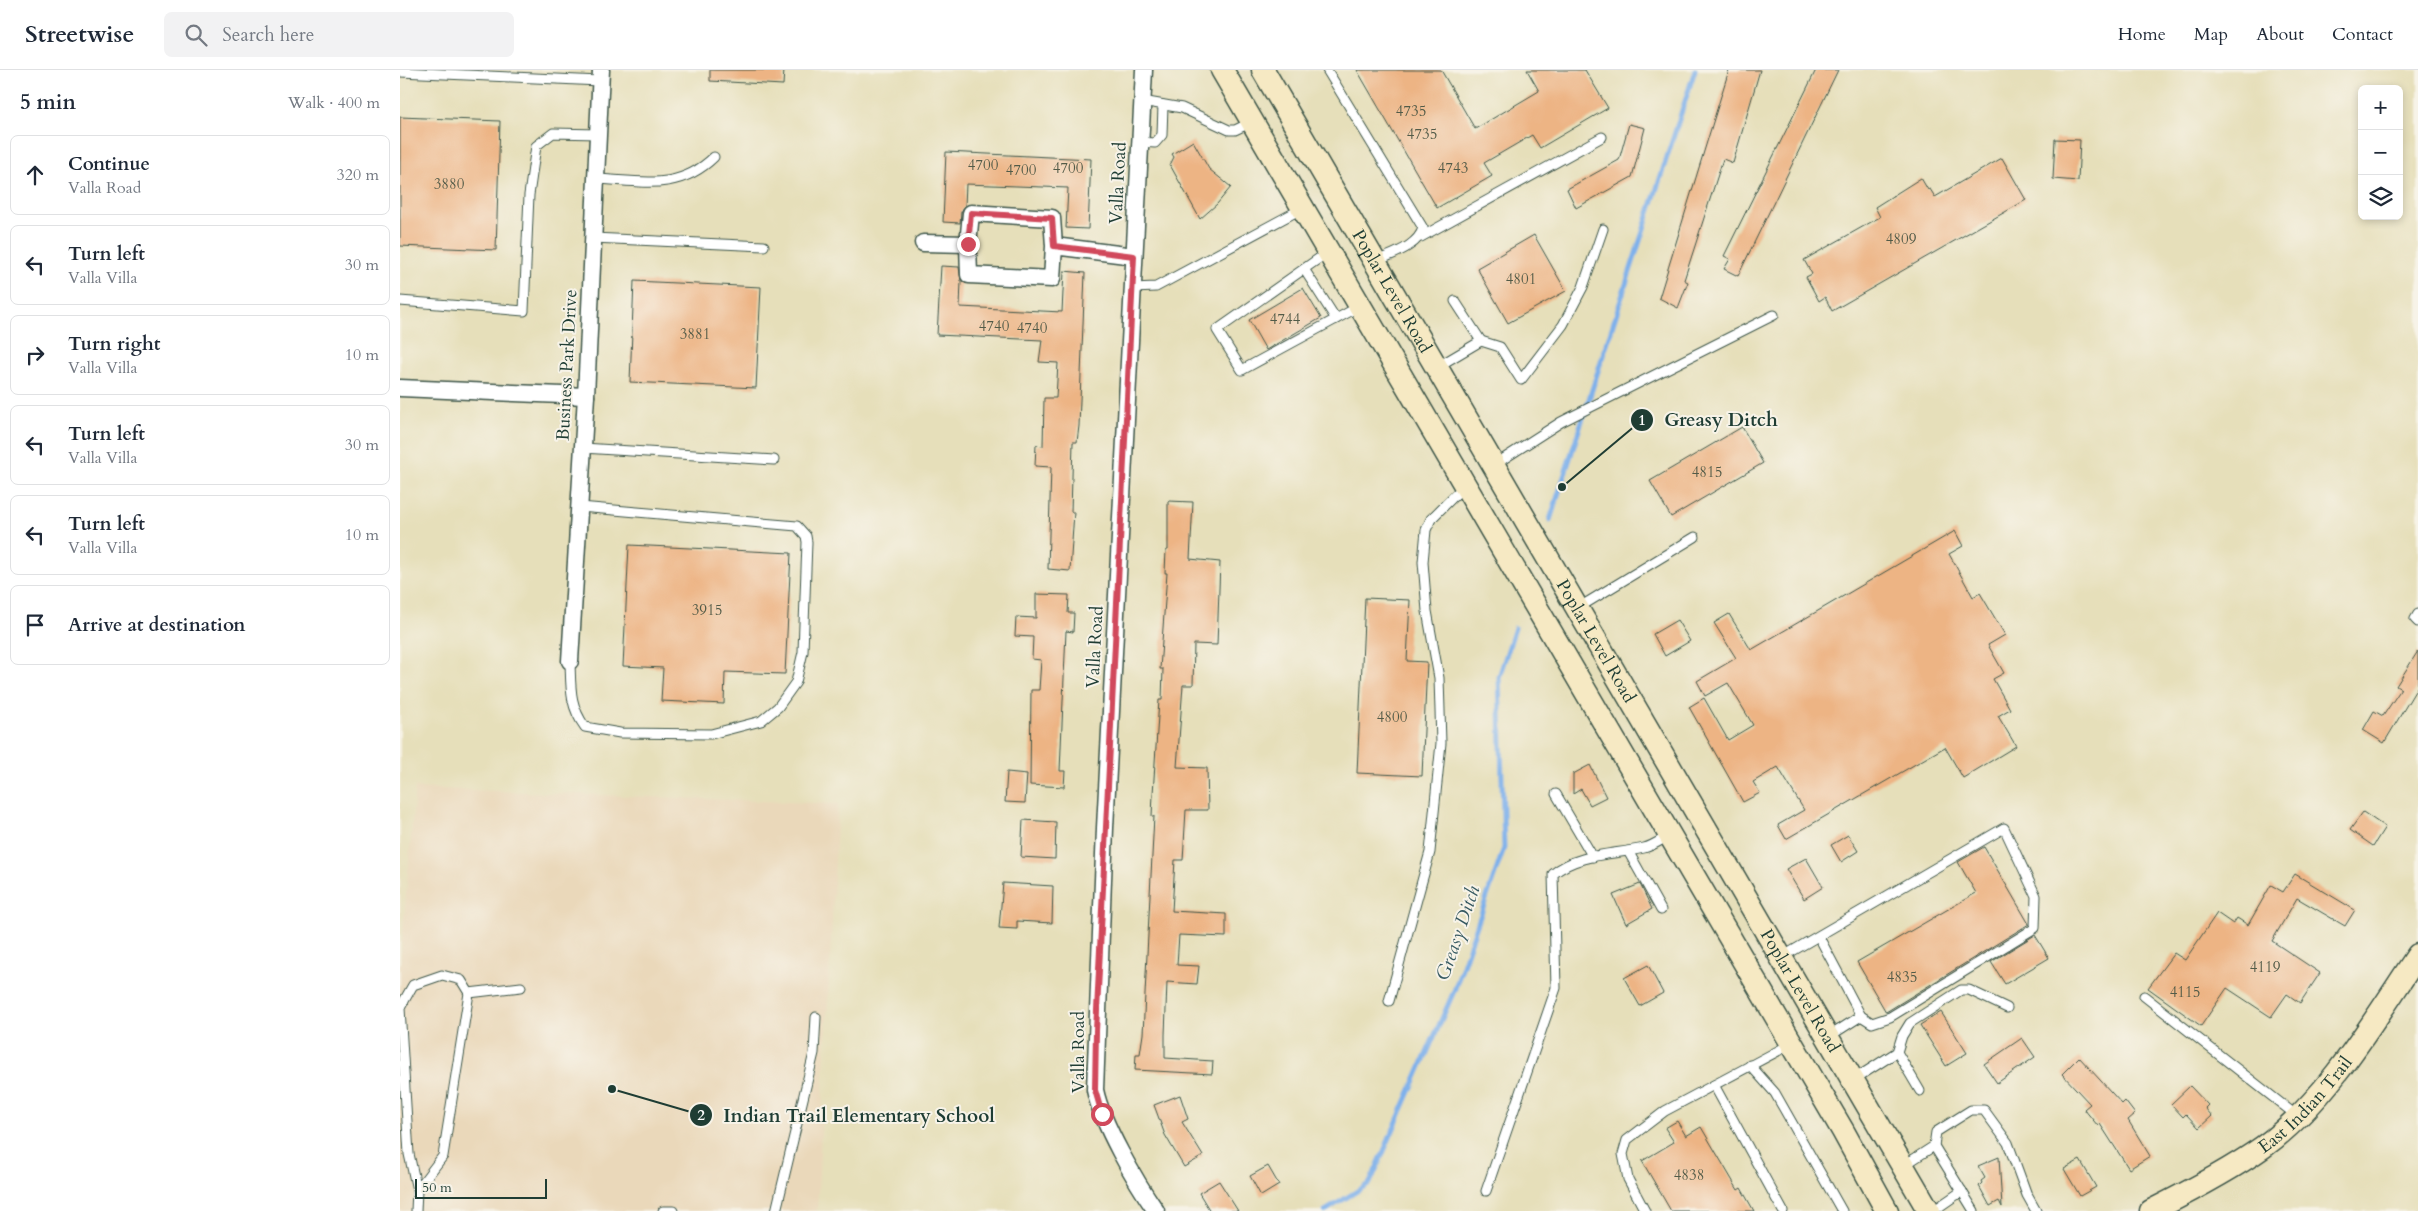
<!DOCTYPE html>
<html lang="en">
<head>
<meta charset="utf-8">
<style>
  :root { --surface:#fff; --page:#f2f2f3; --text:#1f2937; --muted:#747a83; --line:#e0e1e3 }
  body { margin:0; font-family:Cardo,serif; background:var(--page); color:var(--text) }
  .controls { position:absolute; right:15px; top:15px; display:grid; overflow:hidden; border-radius:8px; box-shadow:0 2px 8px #0003 }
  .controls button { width:45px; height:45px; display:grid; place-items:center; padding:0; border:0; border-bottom:1px solid var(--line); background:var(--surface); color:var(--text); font:25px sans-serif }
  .scale { position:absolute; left:15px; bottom:12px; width:132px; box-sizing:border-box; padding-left:5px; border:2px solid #1f3d34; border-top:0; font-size:14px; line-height:18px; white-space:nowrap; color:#1f3d34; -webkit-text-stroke:4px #f7f3e8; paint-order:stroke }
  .stop { position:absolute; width:15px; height:15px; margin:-11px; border:4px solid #d1495b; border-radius:50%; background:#fff }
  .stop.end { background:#d1495b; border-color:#fff; box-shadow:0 1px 5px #0008 }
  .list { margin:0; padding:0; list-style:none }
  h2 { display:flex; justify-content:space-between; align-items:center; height:65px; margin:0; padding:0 20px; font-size:21px }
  h2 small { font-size:16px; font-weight:400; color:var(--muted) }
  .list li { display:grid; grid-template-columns:32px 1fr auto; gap:15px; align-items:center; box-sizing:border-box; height:80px; margin:0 10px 10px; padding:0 10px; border:1px solid var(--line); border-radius:8px }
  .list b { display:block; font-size:19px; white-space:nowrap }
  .list p { margin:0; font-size:16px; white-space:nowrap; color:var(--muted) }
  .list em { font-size:16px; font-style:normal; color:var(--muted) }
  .icon { flex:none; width:28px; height:28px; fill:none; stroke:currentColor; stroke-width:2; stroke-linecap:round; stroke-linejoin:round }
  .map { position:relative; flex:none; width:2018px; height:1141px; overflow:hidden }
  header { display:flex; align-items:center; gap:30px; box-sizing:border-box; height:70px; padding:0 25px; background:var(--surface); border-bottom:1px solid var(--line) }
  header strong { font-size:24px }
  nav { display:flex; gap:28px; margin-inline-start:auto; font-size:18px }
  .search { width:350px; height:45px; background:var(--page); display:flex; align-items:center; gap:12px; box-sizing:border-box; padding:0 18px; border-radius:8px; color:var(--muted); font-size:19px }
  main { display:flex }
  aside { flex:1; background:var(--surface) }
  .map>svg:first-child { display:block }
</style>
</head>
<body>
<header>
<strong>Streetwise</strong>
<div class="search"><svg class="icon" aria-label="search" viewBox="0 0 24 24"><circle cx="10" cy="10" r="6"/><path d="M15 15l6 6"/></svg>Search here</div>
<nav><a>Home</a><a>Map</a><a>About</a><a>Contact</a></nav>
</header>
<main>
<aside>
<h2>5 min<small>Walk · 400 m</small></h2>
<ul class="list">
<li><svg class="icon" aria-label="ahead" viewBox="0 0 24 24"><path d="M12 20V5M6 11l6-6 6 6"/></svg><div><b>Continue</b><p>Valla Road</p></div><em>320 m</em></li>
<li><svg class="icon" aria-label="left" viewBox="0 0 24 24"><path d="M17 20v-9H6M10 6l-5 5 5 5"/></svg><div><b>Turn left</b><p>Valla Villa</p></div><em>30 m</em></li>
<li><svg class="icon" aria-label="right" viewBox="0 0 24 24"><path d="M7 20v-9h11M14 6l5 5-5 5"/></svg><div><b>Turn right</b><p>Valla Villa</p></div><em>10 m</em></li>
<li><svg class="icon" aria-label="left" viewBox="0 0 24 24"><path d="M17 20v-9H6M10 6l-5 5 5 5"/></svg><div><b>Turn left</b><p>Valla Villa</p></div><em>30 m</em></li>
<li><svg class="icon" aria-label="left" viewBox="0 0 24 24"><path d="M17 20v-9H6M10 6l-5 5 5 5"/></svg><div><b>Turn left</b><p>Valla Villa</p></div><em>10 m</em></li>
<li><svg class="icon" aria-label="arrive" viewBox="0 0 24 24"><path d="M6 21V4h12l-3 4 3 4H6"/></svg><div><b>Arrive at destination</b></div></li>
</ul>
</aside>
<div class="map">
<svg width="2018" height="1141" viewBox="0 0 2018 1141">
  <rect width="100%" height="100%" fill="#f7f3e8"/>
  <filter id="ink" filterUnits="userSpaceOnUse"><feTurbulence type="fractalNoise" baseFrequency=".02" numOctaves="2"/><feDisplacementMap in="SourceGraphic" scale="10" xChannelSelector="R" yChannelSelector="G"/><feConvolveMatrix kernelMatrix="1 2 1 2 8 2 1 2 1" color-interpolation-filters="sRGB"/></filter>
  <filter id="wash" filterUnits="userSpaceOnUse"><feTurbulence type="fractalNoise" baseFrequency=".0096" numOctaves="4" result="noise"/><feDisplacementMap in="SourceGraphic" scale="20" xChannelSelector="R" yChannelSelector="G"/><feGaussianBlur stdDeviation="1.12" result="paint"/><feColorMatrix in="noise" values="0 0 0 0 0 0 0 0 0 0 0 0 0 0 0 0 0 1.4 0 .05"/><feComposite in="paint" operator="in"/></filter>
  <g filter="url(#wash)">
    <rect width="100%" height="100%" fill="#e6dfba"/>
    <path fill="#ead8ba" d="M15 718 438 734 417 1141H0V898Z"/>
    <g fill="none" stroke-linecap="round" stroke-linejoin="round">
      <g stroke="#7fb1eb" stroke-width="5">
        <path d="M1150 450 1295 0"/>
        <path d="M925 1141 970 1113 1054 921 1104 778 1099 607 1115 558"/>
      </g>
    </g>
    <g id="blocks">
      <g fill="#edb484">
        <path d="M310 0H384L383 15 310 11Z"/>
        <path d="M957 0H1041L1075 59 1139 21 1127 0H1185L1208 38 1140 78 1132 65 1084 93 1092 106 1037 138Z"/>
        <path d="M1329 0H1360L1333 93 1323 89 1284 210 1288 212 1278 238 1259 228Z"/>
        <path d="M1416 0H1438L1338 206 1324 199 1330 189 1324 186Z"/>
        <path d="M0 47 100 51 96 180 0 176Z"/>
        <path d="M1229 54 1245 58 1232 107 1176 138 1167 119 1219 90Z"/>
        <path d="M1655 69 1680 70 1678 111 1653 109Z"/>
        <path d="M793 71 809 99 831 117 817 134 800 149 770 95 774 87 772 84Z"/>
        <path d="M546 82 691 89 688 159 666 158 668 118 566 114 565 136 561 142 560 153 543 152Z"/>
        <path d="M1602 88 1626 130 1432 241 1425 227 1419 231 1406 207 1412 204 1404 190 1480 147 1475 137 1521 108 1528 120 1530 119 1535 127Z"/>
        <path d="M1134 165 1166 221 1108 253 1077 198Z"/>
        <path d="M541 196 559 197 561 211 560 237 662 242 664 201 685 203 679 356 677 372H673L671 442H674L670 501 648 499 651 397 635 396 636 375 643 376 644 328H656L658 293 639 292 642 270 537 265Z"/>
        <path d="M234 211 361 217 356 318 230 312Z"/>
        <path d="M903 218 921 248 866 280 849 250Z"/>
        <path d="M1342 357 1363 393 1271 447 1250 411Z"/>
        <path d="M768 431 793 432 790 489 820 492 817 575 794 574 793 615H783L777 697 807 698 808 740H786L783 790H775L772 841 826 844V867L779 865 777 895 799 896 797 914 767 912 765 965V988L813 991 812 1004 735 1000 736 984H740L743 964 754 746H752L753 724 759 630H762L763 599H760L767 503H765L766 480H768Z"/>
        <path d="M1555 461 1563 476 1549 484 1573 527 1580 523 1605 565 1588 575 1604 603 1593 609 1610 639 1598 646 1616 676 1563 708 1545 677 1386 769 1378 755 1404 740 1378 697 1353 712 1360 723 1343 732 1289 637 1304 628 1328 670 1353 655 1328 613 1305 626 1297 611 1336 588 1314 553 1329 544 1351 580Z"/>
        <path d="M229 475 391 483 385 604 325 602 324 634 261 631 263 598 223 596Z"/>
        <path d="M636 524 669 525 668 543H674L673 562 666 561 660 701H665L664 717 630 715 631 620H639L641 590 632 589 633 567 615 566 616 547 636 548Z"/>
        <path d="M965 528 1010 530 1007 591 1027 592 1022 706 957 703Z"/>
        <path d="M1277 550 1290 571 1265 586 1253 564Z"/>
        <path d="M2018 581V616L1984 673 1963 660 1974 641 1983 646 2001 619 1996 616Z"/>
        <path d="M1190 695 1206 727 1190 735 1181 719 1173 724V704Z"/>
        <path d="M607 702 627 704 625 733 605 732Z"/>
        <path d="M1963 742 1985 757 1973 776 1950 760Z"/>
        <path d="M623 750 656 752 655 789 621 787Z"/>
        <path d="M1448 765 1458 781 1441 792 1431 775Z"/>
        <path d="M1584 777 1629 854 1486 942 1457 892 1576 823 1558 792Z"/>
        <path d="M1406 788 1423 817 1404 829 1386 799Z"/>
        <path d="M1895 804 1955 840 1945 856 1897 828 1872 871 1920 903 1900 933 1887 924 1871 947 1827 918 1801 956 1748 918 1774 883 1785 890 1817 843 1833 854 1837 848 1848 855 1871 815 1883 822Z"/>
        <path d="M603 813 653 816 652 853 617 851V859L599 858Z"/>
        <path d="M1240 814 1252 839 1226 854 1213 825Z"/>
        <path d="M1635 865 1649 888 1605 914 1591 892Z"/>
        <path d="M1248 895 1263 923 1240 936 1224 908Z"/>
        <path d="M1541 942 1567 983 1546 996 1520 955Z"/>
        <path d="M1622 968 1635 987 1597 1013 1584 994Z"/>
        <path d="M1679 987 1722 1034 1725 1031 1735 1044 1728 1050 1750 1086 1729 1099 1700 1054 1698 1056 1684 1039 1690 1034 1662 1004Z"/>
        <path d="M1790 1016 1808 1035 1805 1038 1812 1046 1799 1058 1786 1044 1783 1047 1771 1034Z"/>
        <path d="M780 1025 788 1049 782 1052 803 1086 784 1097 765 1065 754 1035Z"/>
        <path d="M1277 1051 1286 1066 1301 1057 1338 1120 1341 1118 1354 1141H1271L1242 1091 1274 1072 1265 1058Z"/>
        <path d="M1599 1087 1602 1137 1599 1131 1590 1136 1579 1116 1582 1113 1581 1111 1585 1108 1578 1096Z"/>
        <path d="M1680 1090 1696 1117 1680 1126 1664 1099Z"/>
        <path d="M868 1096 879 1115 861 1126 850 1106Z"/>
        <path d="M819 1111 838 1141H810L799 1123Z"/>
      </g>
    </g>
  </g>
  <g filter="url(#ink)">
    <use href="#blocks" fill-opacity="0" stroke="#3d5548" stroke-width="1"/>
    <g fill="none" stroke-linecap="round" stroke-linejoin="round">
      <g stroke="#3d5548" stroke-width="11">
        <g id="service">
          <path d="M927 0 1023 158C1018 177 991 184 975 192"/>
          <path d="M0 2 200 11"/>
          <path d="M742 31 782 38 829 60H835L852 52"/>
          <path d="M740 72 755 73 762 65 763 35"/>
          <path d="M196 109C241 111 278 122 314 87"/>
          <path d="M1021 167 1202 67"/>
          <path d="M193 168 364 176"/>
          <path d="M928 182 817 260 842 300 960 236"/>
          <path d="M904 199 936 249"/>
          <path d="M733 218 756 217 903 138"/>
          <path d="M0 231 124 241 129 125 136 76 153 63 198 64"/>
          <path d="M1081 271 1100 277 1121 310 1163 255 1183 217 1203 159"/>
          <path d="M1037 297 1081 271 1055 231"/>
          <path d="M183 378 374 390"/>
          <path d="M1094 395 1161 352 1374 245"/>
          <path d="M1178 538 1295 467"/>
          <path d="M2018 544 2015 549 2018 552"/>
          <path d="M170 591C171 617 169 635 185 657L220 663 311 664 361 651 378 637 396 612 403 582 407 472 406 466 397 456 180 437"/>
          <path d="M1156 724 1193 787"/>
          <path d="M1228 781 1261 840"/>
          <path d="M1419 867 1461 946 1428 967"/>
          <path d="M1382 887 1604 758 1636 826 1635 858 1490 947 1472 953 1461 946"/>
          <path d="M69 923 121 917"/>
          <path d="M1744 926 1897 1046"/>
          <path d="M989 931 1030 782 1041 673 1039 608 1027 541 1023 492 1026 460 1031 449 1065 415"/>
          <path d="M1497 982 1520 1021"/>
          <path d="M1350 995 1375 1023 1442 1141"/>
          <path d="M1453 1010 1497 982 1502 966 1510 953 1561 920H1569L1607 938"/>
          <path d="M1314 1015 1383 1141"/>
          <path d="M1534 1076 1574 1141"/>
          <path d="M1503 1096 1534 1076 1536 1062 1571 1040H1584L1608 1073 1627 1125 1636 1141"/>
          <path d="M1086 1121 1156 918 1153 804C1178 783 1214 785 1244 778 1253 776 1261 770 1268 766"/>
          <path d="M16 1141 17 1120 9 1084 0 938 13 915 42 905 61 910 69 923 43 1086 17 1120"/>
          <path d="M263 1141H273"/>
          <path d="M376 1141 414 983 416 947"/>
          <path d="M1245 1141 1228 1109 1223 1084 1227 1070 1265 1041 1391 974"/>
          <path d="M1533 1141 1562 1121"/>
        </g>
      </g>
      <g stroke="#3d5548" stroke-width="19">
        <g id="minor">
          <path d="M744 0 705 758 695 1020C702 1054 736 1112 756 1141"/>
          <path d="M523 173 568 174"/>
          <path d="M654 176 652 148 571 143 568 174 569 205 652 209 654 176 734 186"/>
          <path d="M0 318 186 326"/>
          <path d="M170 591 186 326 201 0"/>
        </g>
      </g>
      <g stroke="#3d5548" stroke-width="25">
        <g id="secondary">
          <path d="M822 0 1443 1061 1487 1141"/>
          <path id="s1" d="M863 0 1529 1141"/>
          <path id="s2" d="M1751 1141C1789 1122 1829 1101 1863 1077 1927 1031 1974 950 2018 885"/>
        </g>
      </g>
      <use href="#service" stroke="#fff" stroke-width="9"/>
      <use href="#minor" stroke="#fff" stroke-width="16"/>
      <use href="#secondary" stroke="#f6e9c3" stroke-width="22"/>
    </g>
  </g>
  <g fill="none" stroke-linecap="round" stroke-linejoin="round" filter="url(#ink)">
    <path stroke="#d1495b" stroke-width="6" d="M568 174 571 143 652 148 654 176 734 186 696 961 695 1020 702 1044"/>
  </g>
  <g text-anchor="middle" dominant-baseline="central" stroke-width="4" stroke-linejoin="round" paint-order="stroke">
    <g font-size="15" fill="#525b48">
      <text x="1011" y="41">4735</text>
      <text x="1022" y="64">4735</text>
      <text x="583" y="95">4700</text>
      <text x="668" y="98">4700</text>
      <text x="1053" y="98">4743</text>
      <text x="621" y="100">4700</text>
      <text x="49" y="114">3880</text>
      <text x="1501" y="169">4809</text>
      <text x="1121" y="209">4801</text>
      <text x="885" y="249">4744</text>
      <text x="594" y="256">4740</text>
      <text x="632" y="258">4740</text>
      <text x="295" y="264">3881</text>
      <text x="1307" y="402">4815</text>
      <text x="307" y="540">3915</text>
      <text x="992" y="647">4800</text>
      <text x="1865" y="897">4119</text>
      <text x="1502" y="907">4835</text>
      <text x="1785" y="922">4115</text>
      <text x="1289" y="1105">4838</text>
    </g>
    <g font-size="18" fill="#1f3d34" stroke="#f7f3e8">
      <text transform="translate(718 113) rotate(-87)">Valla Road</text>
      <text stroke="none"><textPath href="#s1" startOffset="256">Poplar Level Road</textPath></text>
      <text transform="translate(167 295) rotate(-87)">Business Park Drive</text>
      <text stroke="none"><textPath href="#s1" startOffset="661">Poplar Level Road</textPath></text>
      <text transform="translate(695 577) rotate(-87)">Valla Road</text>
      <text stroke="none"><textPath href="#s1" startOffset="1066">Poplar Level Road</textPath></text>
      <text transform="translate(678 982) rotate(-90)">Valla Road</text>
      <text stroke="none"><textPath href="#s2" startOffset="189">East Indian Trail</textPath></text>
    </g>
    <g font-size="19" font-style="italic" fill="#375a62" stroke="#f7f3e8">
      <text transform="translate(1058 863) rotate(-71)">Greasy Ditch</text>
    </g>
  </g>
  <path fill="none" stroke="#1f3d34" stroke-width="2" d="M1162 417L1242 350M212 1019L301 1045"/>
  <g fill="#1f3d34" stroke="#f7f3e8" stroke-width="2">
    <circle cx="1162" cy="417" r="5"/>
    <circle cx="212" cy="1019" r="5"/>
    <circle cx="1242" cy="350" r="12"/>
    <circle cx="301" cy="1045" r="12"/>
  </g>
  <g font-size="15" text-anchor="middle" font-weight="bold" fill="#fff">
    <text x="1242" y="355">1</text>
    <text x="301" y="1050">2</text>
  </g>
  <g font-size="19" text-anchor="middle" font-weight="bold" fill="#1f3d34" stroke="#f7f3e8" stroke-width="4" stroke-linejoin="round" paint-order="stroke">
    <text x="1321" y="356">Greasy Ditch</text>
    <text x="459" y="1052">Indian Trail Elementary School</text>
  </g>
</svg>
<div class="controls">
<button>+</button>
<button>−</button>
<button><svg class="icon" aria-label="layers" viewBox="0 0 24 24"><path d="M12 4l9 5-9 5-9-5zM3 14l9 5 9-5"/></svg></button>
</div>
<div class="scale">50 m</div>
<div class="stop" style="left:702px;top:1044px"></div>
<div class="stop end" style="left:568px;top:174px"></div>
</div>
</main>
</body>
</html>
